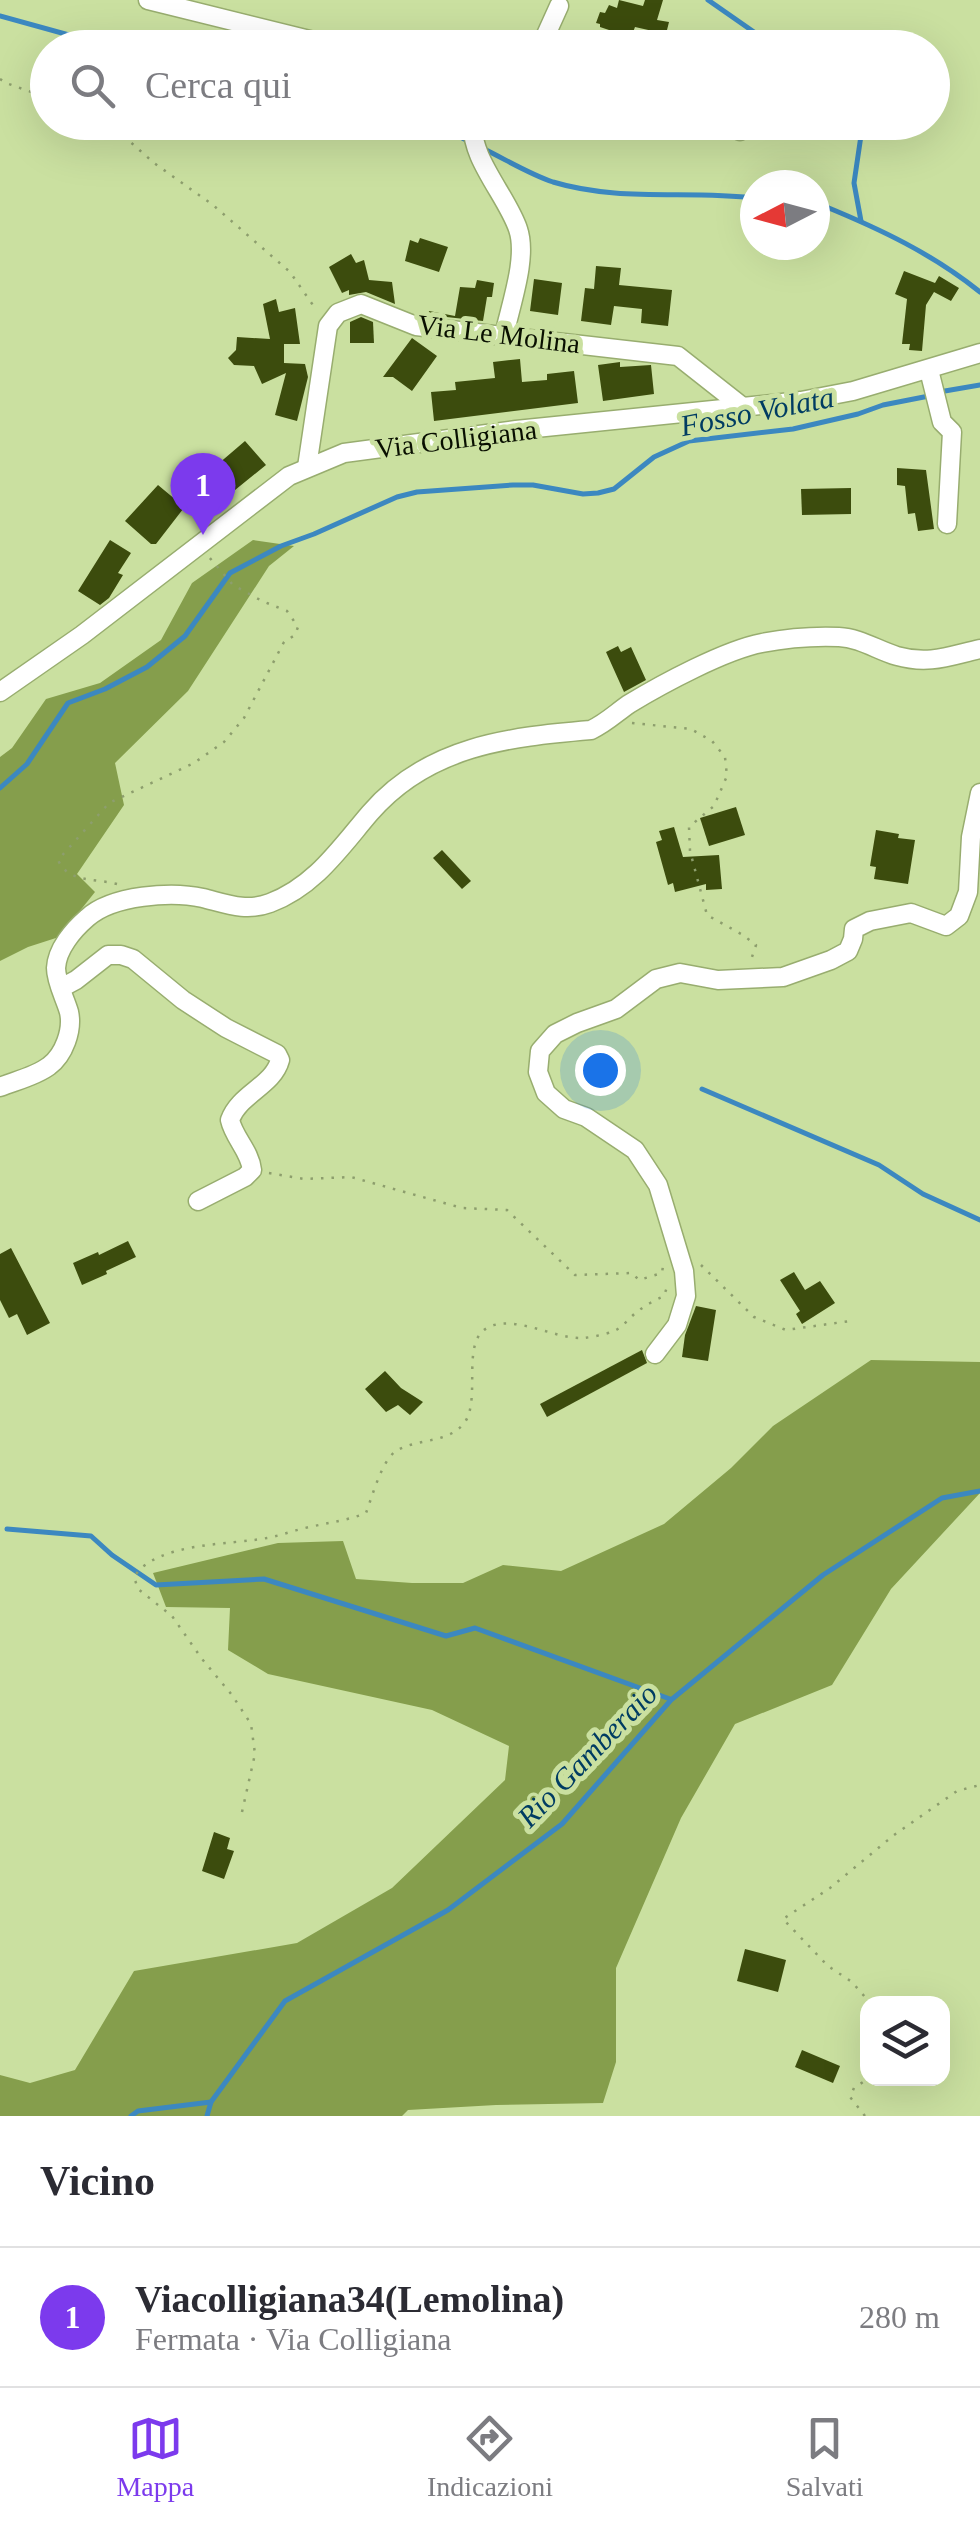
<!DOCTYPE html>
<html lang="it">
<head>
<meta charset="utf-8">
<style>
  :root { --surface:#fff; --page:#f7f7f7; --text:#2b2b33; --muted:#7c7c81; --line:#e1e1e2; --accent:#7c3aed }
  body { margin:0; font-family:"Times New Roman",serif; background:var(--page); color:var(--text) }
  .controls { position:absolute; right:30px; bottom:30px; display:grid; overflow:hidden; border-radius:20px; box-shadow:0 10px 40px #0002 }
  .controls button { width:90px; height:90px; display:grid; place-items:center; padding:0; border:0; border-bottom:2px solid var(--line); background:var(--surface); color:var(--text); font:50px sans-serif }
  .compass { position:absolute; left:740px; top:170px; width:90px; height:90px; border-radius:50%; background:var(--surface); box-shadow:0 10px 40px #0002; rotate:264deg }
  .you { position:absolute; left:600px; top:1070px; width:35px; height:35px; margin:-25px; border:8px solid #fff; border-radius:50%; background:#1a73e8; box-shadow:0 0 0 15px #1a73e833 }
  .badge { display:grid; place-items:center; width:65px; height:65px; border-radius:50%; background:var(--accent); color:#fff; font-size:32px; font-weight:700 }
  .pin { position:absolute; translate:-50% -82px; filter:drop-shadow(0 2px 5px #0008) }
  .pin::after { content:''; position:absolute; top:52px; width:35px; height:30px; background:inherit; clip-path:polygon(0 0,100% 0,50% 100%) }
  .list { margin:0; padding:0; list-style:none }
  h2 { display:flex; justify-content:space-between; align-items:center; height:130px; margin:0; padding:0 40px; font-size:42px }
  h2 small { font-size:32px; font-weight:400; color:var(--muted) }
  .list li { display:grid; grid-template-columns:65px 1fr auto; gap:30px; align-items:center; box-sizing:border-box; height:140px; padding:0 40px; border-top:2px solid var(--line) }
  .list b { display:block; font-size:38px; white-space:nowrap }
  .list p { margin:0; font-size:32px; white-space:nowrap; color:var(--muted) }
  .list em { font-size:32px; font-style:normal; color:var(--muted) }
  .icon { flex:none; width:55px; height:55px; fill:none; stroke:currentColor; stroke-width:2; stroke-linecap:round; stroke-linejoin:round }
  .map { position:relative; flex:none; width:980px; height:2116px; overflow:hidden }
  .search { position:absolute; background:var(--surface); box-shadow:0 10px 40px #0002; left:30px; right:30px; top:30px; height:110px; display:flex; align-items:center; gap:25px; box-sizing:border-box; padding:0 35px; border-radius:55px; color:var(--muted); font-size:38px }
  .sheet { height:270px; background:var(--surface) }
  nav { display:flex; justify-content:space-around; align-items:center; box-sizing:border-box; height:140px; border-top:2px solid var(--line); background:var(--surface); font-size:28px; color:var(--muted) }
  nav a { display:grid; justify-items:center; gap:5px }
  nav .on { color:var(--accent) }
  .map>svg:first-child { display:block }
</style>
</head>
<body>
<div class="map">
<svg width="980" height="2116" viewBox="0 0 980 2116">
  <rect width="100%" height="100%" fill="#cae0a0"/>
  <g fill="#859e4c">
    <path d="M253 540 294 546 269 566 188 691 115 763 124 805 77 874 95 892 59 937 28 947 0 961V757L12 748 46 699 100 683 161 640 192 583Z"/>
    <path d="M871 1360 980 1362V1493L891 1589 832 1685 735 1724 681 1818 616 1968V2062L603 2103 496 2105 408 2110 402 2116H0V2075L30 2083 75 2070 134 1971 297 1943 392 1888 505 1780 509 1746 432 1710 268 1674 228 1650 230 1608 166 1607 153 1573 278 1543 343 1541 356 1579 412 1583H463L503 1565 561 1571 664 1524 731 1468 773 1426Z"/>
  </g>
  <g fill="none" stroke-linecap="round" stroke-linejoin="round">
    <g stroke="#3c88c0" stroke-width="5">
      <path d="M708 0 777 48"/>
      <path d="M0 16 116 48"/>
      <path d="M279 122 292 126 352 132 407 122"/>
      <path d="M409 122 451 132 468 141"/>
      <path d="M482 148C505 159 529 174 553 182 619 202 688 190 755 198"/>
      <path d="M815 205 824 206C880 229 933 254 980 292"/>
      <path d="M861 221 854 183 863 122"/>
      <path d="M939 392 980 385"/>
      <path d="M0 788 27 764 68 703 105 689 147 667 185 636 230 573 281 546 314 534 397 497 417 492 513 485H533L583 494 598 493 614 489 654 457 689 441 793 429 858 414 883 405 929 396"/>
      <path d="M702 1089 879 1165 923 1194 980 1220"/>
      <path d="M7 1529 91 1536 112 1555 156 1585 264 1579 446 1636 475 1628 670 1699"/>
      <path d="M131 2116 138 2111 211 2102"/>
      <path d="M207 2116 211 2102 285 2001 448 1910 562 1824 671 1700 823 1575 942 1498 980 1491"/>
    </g>
  </g>
  <g fill="#3c4c0d">
    <path d="M619 0 643 6 645 0H663L657 20 669 22 666 34 635 27 627 48H610L615 32 600 27V24L596 23 600 12 605 13 609 5 617 8Z"/>
    <path d="M420 238 448 247 439 272 405 261 410 240 418 243Z"/>
    <path d="M351 254 356 263 364 260 369 280 392 282 395 304 366 292 349 295V290L342 293 329 267Z"/>
    <path d="M596 266 621 268 619 285 672 290 668 326 641 323 642 309 614 306 611 325 581 321 585 288 594 289Z"/>
    <path d="M904 271 935 283 939 276 959 288 951 301 934 292 926 305 922 351 909 350 910 344H902L907 299 895 294Z"/>
    <path d="M534 279 562 283 558 315 530 311Z"/>
    <path d="M477 280 494 283 492 297H487L483 321 428 315 429 311 455 316 460 287 475 288Z"/>
    <path d="M276 299 279 312 295 308 300 344H284V363L305 364 308 377 297 421 275 415 286 373 262 384 254 366 234 365 228 358 236 350 237 337 270 339 263 304Z"/>
    <path d="M361 317 373 322 374 343H350V322Z"/>
    <path d="M412 338 437 356 412 391 393 377H383Z"/>
    <path d="M520 359 522 382 547 380V374L574 371 578 403 434 421 431 392 456 390 455 382 495 378 493 362Z"/>
    <path d="M620 362V367L651 365 654 394 603 401 598 365Z"/>
    <path d="M245 441 266 465 203 516 190 500 156 544H151L125 521 158 485 176 500Z"/>
    <path d="M897 468 926 470 934 529 918 531 915 513 908 514 905 486 897 485Z"/>
    <path d="M851 488V514L802 515 801 489Z"/>
    <path d="M110 540 131 553 118 573 123 575 109 598 100 605 78 591Z"/>
    <path d="M618 646 621 652 631 647 646 680 624 692 606 652Z"/>
    <path d="M736 807 745 835 709 846 700 818Z"/>
    <path d="M674 827 683 857 719 855 722 889 706 890V884L675 892 673 883 668 885 656 842 662 840 659 831Z"/>
    <path d="M876 830 899 834 898 838 915 840 908 884 874 879 876 867 870 866Z"/>
    <path d="M442 850 471 881 462 889 433 858Z"/>
    <path d="M128 1241 136 1257 106 1271 107 1274 82 1285 73 1263 98 1252 99 1255Z"/>
    <path d="M11 1248 50 1323 27 1335 17 1314 9 1318 0 1300V1254Z"/>
    <path d="M794 1272 805 1290 820 1281 835 1303 802 1324 796 1314 800 1311 780 1280Z"/>
    <path d="M696 1306 716 1310 708 1361 682 1357 685 1335Z"/>
    <path d="M642 1350 647 1363 547 1417 540 1404Z"/>
    <path d="M385 1371 401 1388 423 1402 410 1415 398 1405 386 1412 365 1389Z"/>
    <path d="M214 1832 230 1838 227 1849 234 1851 224 1879 202 1871Z"/>
    <path d="M745 1949 786 1960 778 1992 737 1981Z"/>
    <path d="M802 2050 840 2066 833 2083 795 2067Z"/>
  </g>
  <g fill="none" stroke-linecap="round" stroke-linejoin="round">
    <g stroke="#98ad6f" stroke-width="21">
      <g id="minor">
        <path d="M148 0 342 48"/>
        <path d="M540 48 559 6"/>
        <path d="M473 122C469 157 507 196 518 229 528 258 510 306 504 336"/>
        <path d="M720 122 740 131"/>
        <path d="M929 370 942 422 952 432 947 524"/>
        <path d="M307 467 328 326 338 313 361 304 416 326 678 356 744 408"/>
        <path d="M0 692 82 635 289 476 344 453 516 430 801 401 853 391 980 353"/>
        <path d="M61 988 76 980 108 955H121L133 959 183 1000 226 1028 277 1054 280 1060C273 1086 239 1094 230 1120 234 1138 250 1151 252 1170L245 1177 198 1201"/>
        <path d="M0 1087C15 1081 36 1076 49 1066 64 1055 73 1030 69 1012 65 998 56 982 56 968 57 949 73 930 87 918 112 895 172 891 203 898 227 904 246 912 270 903 315 886 340 848 370 813 428 746 508 737 591 730 606 723 616 713 629 704 662 684 725 650 762 643 787 638 814 636 839 637 860 638 877 650 897 656 929 665 949 656 980 649"/>
        <path d="M655 1354 677 1325 686 1296 684 1271 658 1185 635 1150 586 1117 564 1109 546 1093 538 1072 540 1051 555 1034 577 1023 616 1009 656 979 680 973 718 980 783 977 831 960 848 951 853 939 854 929 870 921 911 913 946 926 959 916 968 892 971 837 980 793"/>
      </g>
    </g>
    <g stroke="#8d9e6d" stroke-width="2.5" stroke-dasharray="2.5 8" stroke-linecap="butt">
      <path d="M0 79 6 83 48 98"/>
      <path d="M108 122 154 163 213 205 290 272 317 311"/>
      <path d="M632 723 691 729 712 741 725 757 727 776 714 806 689 827 690 851 707 915 743 935 756 945 751 960"/>
      <path d="M117 884C94 878 68 883 58 860L109 803 194 763 224 742 244 718 284 642 295 635 298 627 287 611 262 601 233 585 209 557"/>
      <path d="M269 1173 304 1179 351 1177 462 1208 507 1210 575 1275 632 1273 639 1280 662 1273 663 1266"/>
      <path d="M701 1265 754 1317 786 1330 850 1321"/>
      <path d="M242 1812 255 1754 251 1724 232 1695 202 1659 172 1616 138 1589 134 1577C156 1542 230 1545 267 1538 279 1536 292 1531 305 1528 326 1523 346 1521 366 1513 372 1497 382 1460 396 1451 417 1438 449 1444 465 1422 481 1398 461 1342 487 1328 514 1313 555 1340 584 1338 592 1337 607 1334 614 1331 623 1327 630 1317 638 1311 646 1305 655 1300 664 1296L668 1284"/>
      <path d="M871 2004 852 1982 828 1966 783 1919 830 1888 894 1835 957 1791 980 1785"/>
      <path d="M865 2116 850 2097 854 2088 869 2078"/>
    </g>
    <use href="#minor" stroke="#fff" stroke-width="18"/>
  </g>
  <g text-anchor="middle" dominant-baseline="central" stroke-width="10" stroke-linejoin="round" paint-order="stroke">
    <g font-size="28" fill="#090f00" stroke="#cae0a0">
      <text transform="translate(499 334) rotate(7)">Via Le Molina</text>
      <text transform="translate(456 439) rotate(-7)">Via Colligiana</text>
    </g>
    <g font-size="30" font-style="italic" fill="#003c62" stroke="#cae0a0">
      <text transform="translate(757 411) rotate(-11)">Fosso Volata</text>
      <text transform="translate(587 1755) rotate(-46)">Rio Gamberaio</text>
    </g>
  </g>
</svg>
<div class="controls">
<button><svg class="icon" aria-label="layers" viewBox="0 0 24 24"><path d="M12 4l9 5-9 5-9-5zM3 14l9 5 9-5"/></svg></button>
</div>
<svg class="compass" viewBox="-18 -18 36 36"><path d="M0-13l5 13h-10z" fill="#e53935"/><path d="M0 13l5-13h-10z" fill="#7c7c81"/></svg>
<div class="you"></div>
<div class="pin badge" style="left:203px;top:535px">1</div>
<div class="search"><svg class="icon" aria-label="search" viewBox="0 0 24 24"><circle cx="10" cy="10" r="6"/><path d="M15 15l6 6"/></svg>Cerca qui</div>
</div>
<section class="sheet">
<h2>Vicino<small></small></h2>
<ul class="list">
<li><span class="badge">1</span><div><b>Viacolligiana34(Lemolina)</b><p>Fermata · Via Colligiana</p></div><em>280 m</em></li>
</ul>
</section>
<nav>
<a class="on"><svg class="icon" aria-label="map" viewBox="0 0 24 24"><path d="M3 6l6-2 6 2 6-2v14l-6 2-6-2-6 2zM9 4v14M15 6v14"/></svg>Mappa</a>
<a><svg class="icon" aria-label="directions" viewBox="0 0 24 24"><path d="M12 3l9 9-9 9-9-9zM9 14v-3h6M13 9l2 2-2 2"/></svg>Indicazioni</a>
<a><svg class="icon" aria-label="saved" viewBox="0 0 24 24"><path d="M7 4h10v16l-5-4-5 4z"/></svg>Salvati</a>
</nav>
</body>
</html>
